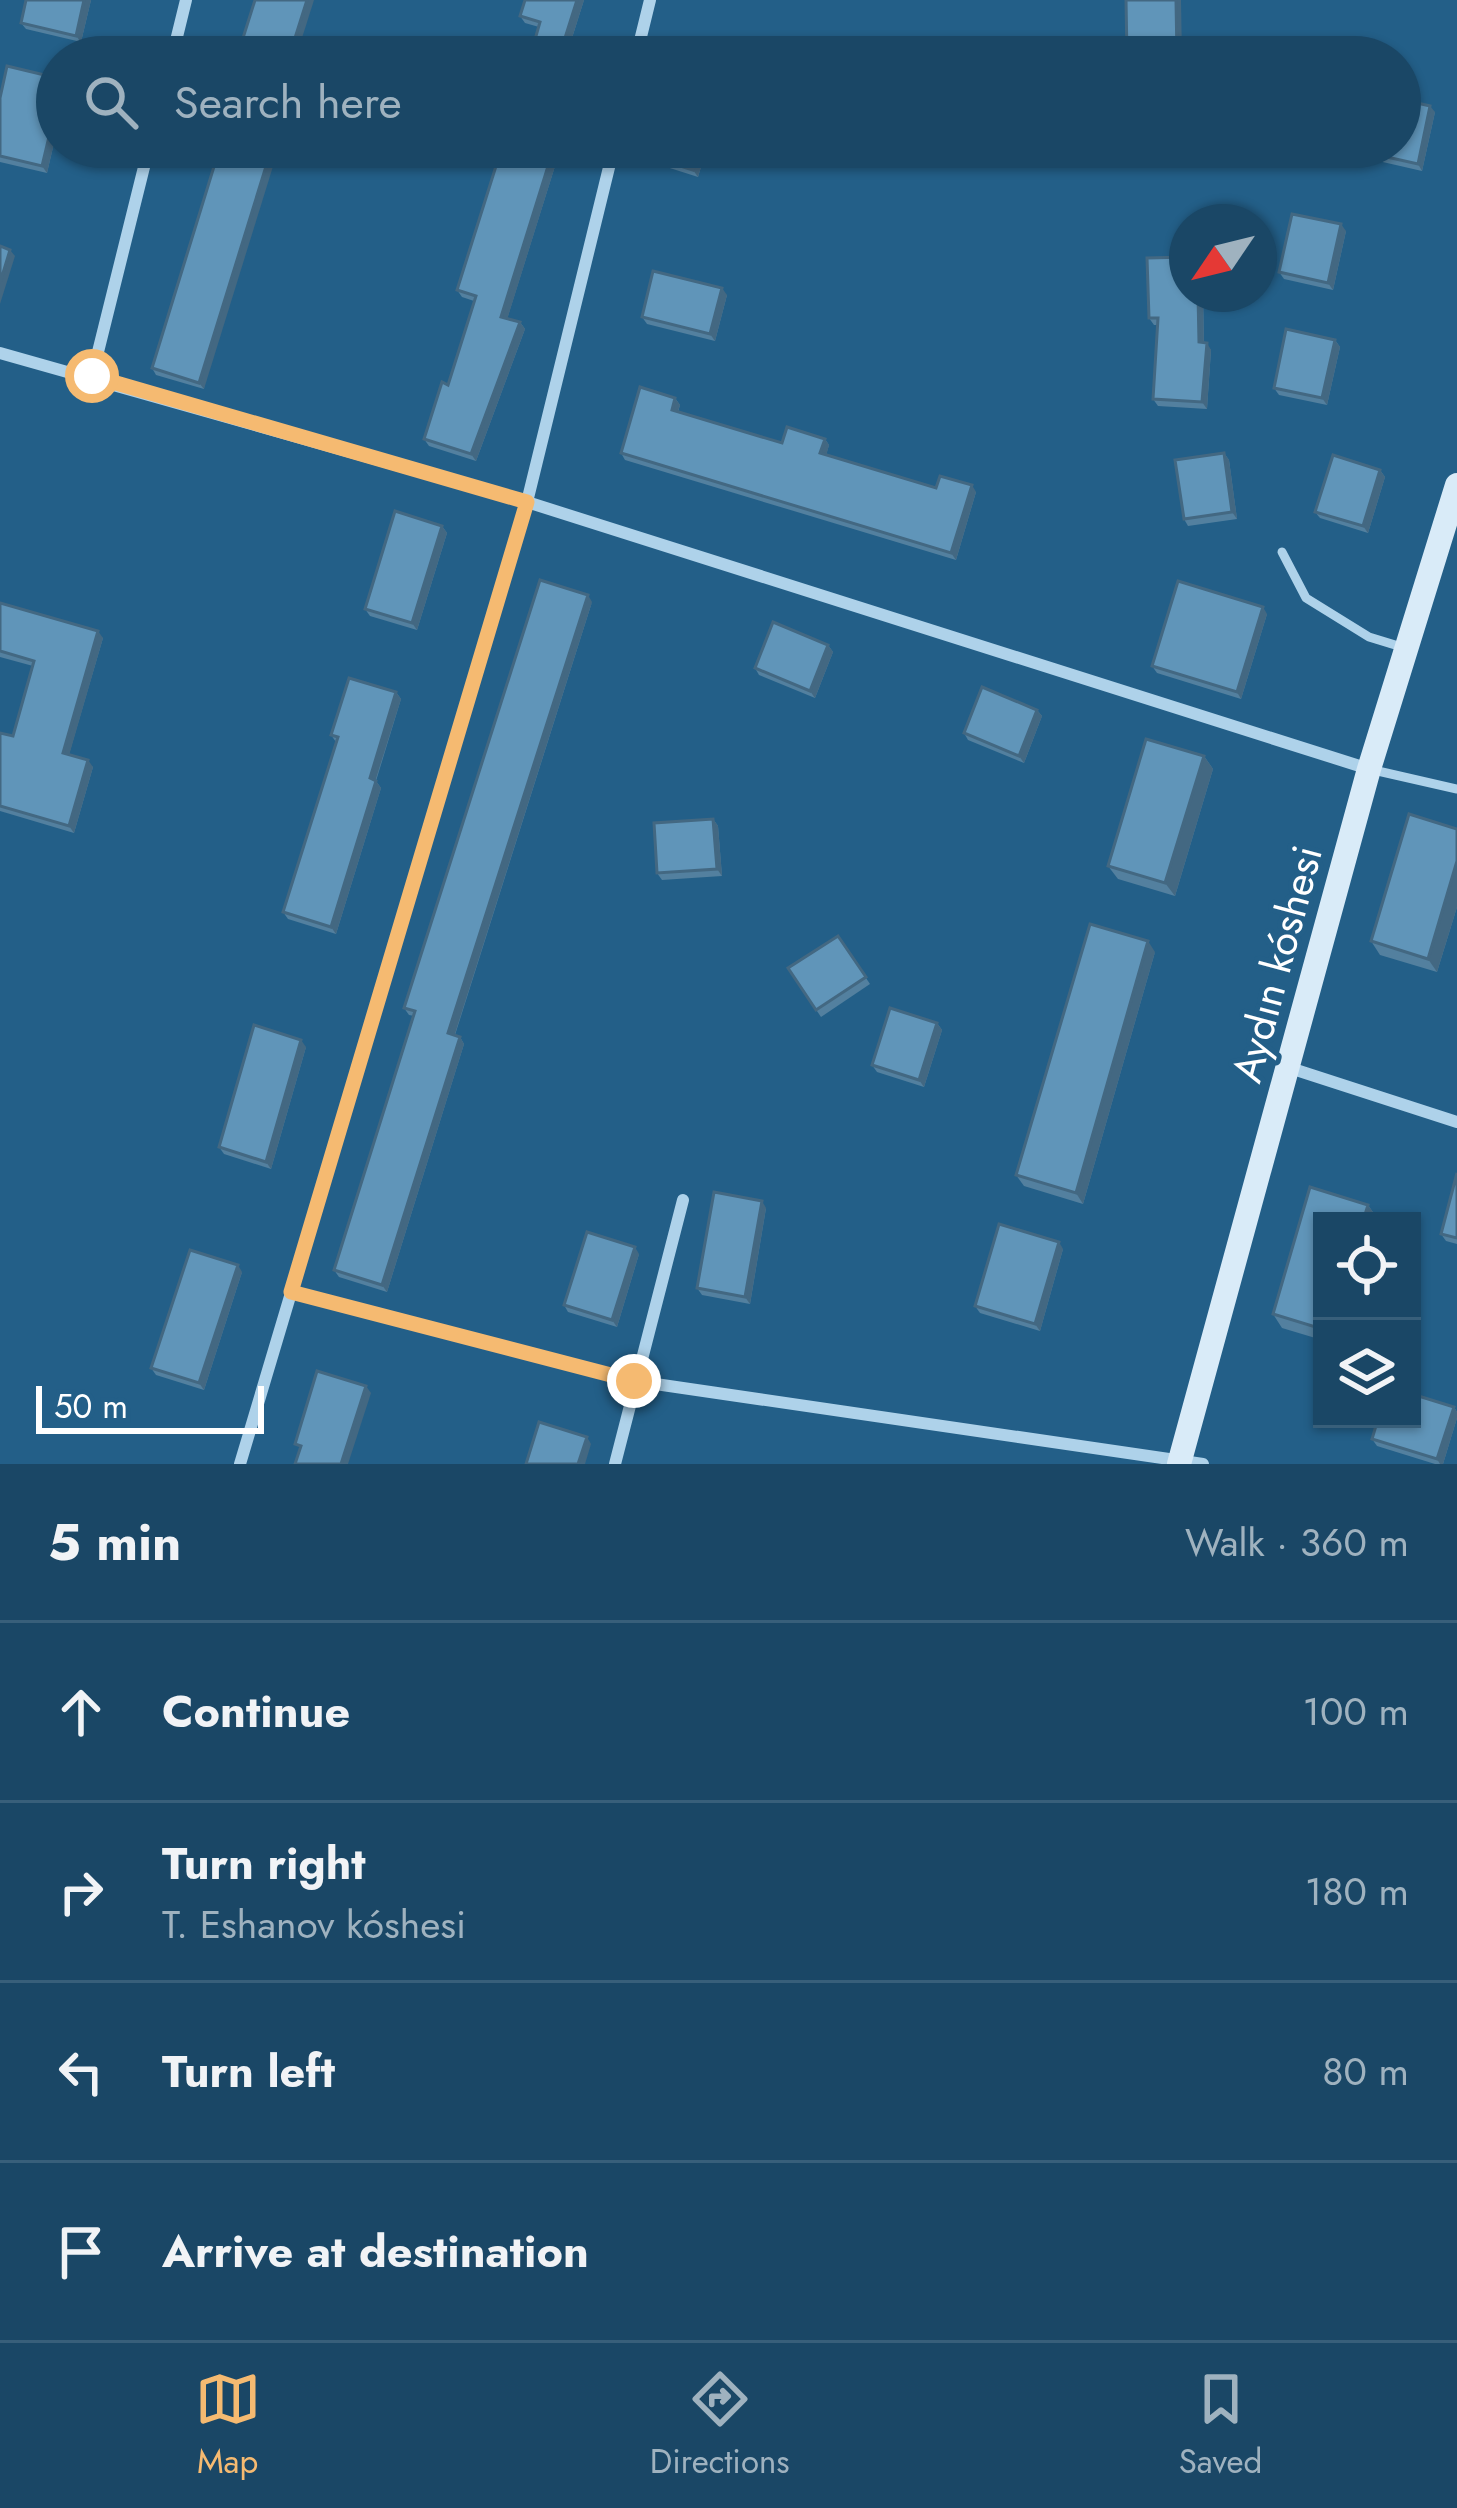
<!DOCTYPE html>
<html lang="en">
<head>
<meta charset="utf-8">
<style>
  :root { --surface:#1a4766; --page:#234e6c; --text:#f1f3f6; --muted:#9fb2bf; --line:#385f7a; --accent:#f5ba71 }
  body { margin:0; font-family:Jost,sans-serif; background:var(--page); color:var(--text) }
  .controls { position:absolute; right:36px; bottom:36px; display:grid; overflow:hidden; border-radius:0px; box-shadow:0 3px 9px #0004 }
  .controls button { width:108px; height:108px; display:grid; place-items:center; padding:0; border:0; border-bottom:3px solid var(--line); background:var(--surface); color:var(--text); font:60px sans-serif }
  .compass { position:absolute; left:1169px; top:204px; width:108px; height:108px; border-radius:50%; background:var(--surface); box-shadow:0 3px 9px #0004; rotate:235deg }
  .scale { position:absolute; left:36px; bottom:30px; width:228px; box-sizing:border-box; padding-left:12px; border:6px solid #fff; border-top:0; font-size:33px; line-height:42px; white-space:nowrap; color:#fff; -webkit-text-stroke:9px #235f88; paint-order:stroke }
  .stop { position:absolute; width:36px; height:36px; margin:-27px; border:9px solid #f5ba71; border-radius:50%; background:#fff }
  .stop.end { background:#f5ba71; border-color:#fff; box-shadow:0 3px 12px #0008 }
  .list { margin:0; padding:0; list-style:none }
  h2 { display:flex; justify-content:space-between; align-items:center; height:156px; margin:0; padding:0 48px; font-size:51px }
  h2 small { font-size:39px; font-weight:400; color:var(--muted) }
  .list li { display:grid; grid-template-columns:78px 1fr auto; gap:36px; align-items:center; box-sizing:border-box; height:180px; padding:0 48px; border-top:3px solid var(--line) }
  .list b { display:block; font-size:45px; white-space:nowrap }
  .list p { margin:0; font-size:39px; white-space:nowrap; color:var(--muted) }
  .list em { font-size:39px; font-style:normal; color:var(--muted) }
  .icon { flex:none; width:66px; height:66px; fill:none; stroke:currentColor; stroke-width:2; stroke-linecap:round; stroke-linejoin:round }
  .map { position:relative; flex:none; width:1457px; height:1464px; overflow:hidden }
  .search { position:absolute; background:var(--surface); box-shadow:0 3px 9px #0004; left:36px; right:36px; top:36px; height:132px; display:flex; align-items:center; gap:30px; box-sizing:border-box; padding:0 42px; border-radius:66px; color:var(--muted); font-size:45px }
  .sheet { height:876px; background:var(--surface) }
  nav { display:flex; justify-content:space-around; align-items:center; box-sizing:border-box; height:168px; border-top:3px solid var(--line); background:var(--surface); font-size:33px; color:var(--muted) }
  nav a { display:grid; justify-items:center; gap:6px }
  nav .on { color:var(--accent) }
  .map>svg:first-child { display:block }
</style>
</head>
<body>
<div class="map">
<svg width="1457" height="1464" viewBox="0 0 1457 1464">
  <rect width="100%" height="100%" fill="#235f88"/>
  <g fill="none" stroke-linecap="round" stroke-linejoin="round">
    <g stroke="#aed2ea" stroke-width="9">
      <path d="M1282 552 1306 598 1369 637 1405 648"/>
      <path d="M1369 769 1457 789"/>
    </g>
    <g stroke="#aed2ea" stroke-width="12">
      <path d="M172 57 186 0"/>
      <path d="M636 57 650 0"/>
      <path d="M0 353 527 502 1369 769"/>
      <path d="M92 376 149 147"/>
      <path d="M1290 1068 1457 1122"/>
      <path d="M291 1292 635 1381 1203 1464"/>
      <path d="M240 1464 527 502 614 147"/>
      <path d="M615 1464 683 1200"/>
    </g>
    <path stroke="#d9ebf8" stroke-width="24" d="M1179 1464 1369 769 1457 485"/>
  </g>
  <g fill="#53809f">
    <path d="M91 0 81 42 26 29 21 23Z"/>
    <path d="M525 0H584L566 57H530L539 27 525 23 520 16Z"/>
    <path d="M57 78V130L47 173 0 162V98Z"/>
    <path d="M1435 112 1422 171 1374 160 1369 153Z"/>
    <path d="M220 147 204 389 156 375 152 368Z"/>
    <path d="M502 147H561L507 319 520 322 525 329 476 461 429 446 424 439 448 385 474 301 462 297 457 290Z"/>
    <path d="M648 147H707L698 177 651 162 646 155Z"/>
    <path d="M1205 147V159L1155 158 1150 151Z"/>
    <path d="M1346 231 1333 290 1284 279 1279 272Z"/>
    <path d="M1187 294H1203L1204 343 1211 350 1207 409 1158 406 1153 399 1158 325H1154L1149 318Z"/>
    <path d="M727 295 715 341 647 324 642 317Z"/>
    <path d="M1335 340 1340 347 1327 405 1279 395 1274 388Z"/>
    <path d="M675 398 680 405 678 412 782 443 825 439 829 445 826 455 936 488 976 492 956 560 625 460 621 453Z"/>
    <path d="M1224 453 1229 460 1237 519 1188 526 1184 519Z"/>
    <path d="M1380 470 1385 477 1368 533 1320 518 1315 512Z"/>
    <path d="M442 526 447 533 417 630 370 616 365 609Z"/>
    <path d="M592 602 455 1035 460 1037 464 1044 387 1292 339 1277 334 1270 414 1016 409 1015 404 1008Z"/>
    <path d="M0 603 103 638 69 754 93 767 74 833 0 811V733L13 736 33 666 0 657Z"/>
    <path d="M1267 614 1241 699 1157 673 1152 666Z"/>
    <path d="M828 645 833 652 815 698 759 675 755 668Z"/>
    <path d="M396 692 401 699 376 781 381 788 336 934 288 919 283 912 336 742 331 735Z"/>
    <path d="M1037 710 1042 716 1024 763 968 740 964 733Z"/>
    <path d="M1204 756 1213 769 1175 896 1118 879 1108 866Z"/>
    <path d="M713 819 718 826 722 876 662 880 657 873Z"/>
    <path d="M1457 829V907L1437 972 1380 955 1371 941Z"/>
    <path d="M838 936 870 984 821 1017 788 968Z"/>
    <path d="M1155 952 1083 1204 1024 1186 1016 1175Z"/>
    <path d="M937 1023 942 1030 924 1087 877 1072 872 1065Z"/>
    <path d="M306 1047 271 1169 224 1154 219 1147Z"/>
    <path d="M1457 1173V1244L1446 1241 1441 1234Z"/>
    <path d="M1310 1187 1368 1205 1377 1218V1221H1322V1340L1282 1328 1273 1314Z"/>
    <path d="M766 1208 750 1304 702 1295 697 1288Z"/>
    <path d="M1063 1249 1040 1331 980 1313 975 1306Z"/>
    <path d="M639 1254 617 1327 568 1312 564 1305Z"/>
    <path d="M242 1272 204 1390 156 1375 151 1368Z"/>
    <path d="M1454 1407 1457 1412V1418L1443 1464H1435L1377 1446 1372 1439Z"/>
  </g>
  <g fill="#436882">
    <path d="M84 0H91L81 42 76 36Z"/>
    <path d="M307 0H314L296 57H289Z"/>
    <path d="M577 0H584L566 57H559Z"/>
    <path d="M1176 0H1181L1182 57H1177Z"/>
    <path d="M57 103V130L47 173 42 166Z"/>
    <path d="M1430 106 1435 112 1422 171 1418 164Z"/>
    <path d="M272 147H279L204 389 199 383Z"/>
    <path d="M554 147H561L506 323 501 317Z"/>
    <path d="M700 147H707L698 177 693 170Z"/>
    <path d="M1341 224 1346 231 1333 290 1328 283Z"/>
    <path d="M10 250 15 256 0 304V283Z"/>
    <path d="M722 288 727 295 715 341 710 334Z"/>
    <path d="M1198 294H1203L1204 349 1199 342Z"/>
    <path d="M520 322 525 329 476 461 471 454Z"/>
    <path d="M1335 340 1340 347 1327 405 1322 398Z"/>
    <path d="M1207 343 1211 350 1207 409 1202 402Z"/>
    <path d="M675 398 680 405 676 417 672 410Z"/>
    <path d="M825 439 829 445 825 460 820 453Z"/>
    <path d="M1224 453 1229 460 1237 519 1232 512Z"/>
    <path d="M1380 470 1385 477 1368 533 1363 526Z"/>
    <path d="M972 485 976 492 956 560 951 553Z"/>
    <path d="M442 526 447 533 417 630 412 623Z"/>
    <path d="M588 595 592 602 453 1040 448 1033Z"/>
    <path d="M1263 607 1267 614 1241 699 1237 692Z"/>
    <path d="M98 631 103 638 68 759 63 753Z"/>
    <path d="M828 645 833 652 815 698 810 691Z"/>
    <path d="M396 692 401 699 374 785 370 778Z"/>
    <path d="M1037 710 1042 716 1024 763 1019 756Z"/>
    <path d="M1204 756 1213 769 1175 896 1165 883Z"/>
    <path d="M88 760 93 767 74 833 69 826Z"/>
    <path d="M376 781 381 788 336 934 331 927Z"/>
    <path d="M713 819 718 826 722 876 717 869Z"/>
    <path d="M1457 861V907L1437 972 1428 959Z"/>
    <path d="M1148 941 1155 952 1083 1204 1076 1193Z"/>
    <path d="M937 1023 942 1030 924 1087 919 1080Z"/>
    <path d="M460 1037 464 1044 387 1292 382 1285Z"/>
    <path d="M301 1040 306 1047 271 1169 266 1162Z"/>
    <path d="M762 1201 766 1208 750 1304 745 1297Z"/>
    <path d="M1368 1205 1377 1218V1221H1363Z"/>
    <path d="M1059 1242 1063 1249 1040 1331 1035 1324Z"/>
    <path d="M635 1247 639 1254 617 1327 612 1320Z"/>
    <path d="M238 1265 242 1272 204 1390 199 1383Z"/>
    <path d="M366 1386 371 1393 348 1464H341Z"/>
    <path d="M1454 1407 1457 1412V1418L1443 1464H1440L1437 1459Z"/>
    <path d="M587 1437 591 1444 585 1464H578Z"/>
  </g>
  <g fill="#6095b9" stroke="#436882" stroke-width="3">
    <path d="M26 0H84L76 36 21 23Z"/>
    <path d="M255 0H307L289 57H237Z"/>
    <path d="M525 0H577L559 57H530L540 22 520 16Z"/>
    <path d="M1126 0H1176L1177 57H1127Z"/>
    <path d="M7 66 57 78V103L42 166 0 156V98Z"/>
    <path d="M1400 99 1430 106 1418 164 1369 153 1370 147H1400Z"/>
    <path d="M220 147H272L199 383 152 368Z"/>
    <path d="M502 147H554L501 317 520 322 471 454 424 439 442 382 448 385 476 296 457 290Z"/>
    <path d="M648 147H700L693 170 646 155Z"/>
    <path d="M1151 147H1201L1200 152 1150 151Z"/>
    <path d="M1292 214 1341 224 1328 283 1279 272Z"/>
    <path d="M0 246 10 250 0 283Z"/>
    <path d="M1187 257V294H1198L1199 342 1207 343 1202 402 1153 399 1158 318H1149L1147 258Z"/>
    <path d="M653 271 722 288 710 334 642 317Z"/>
    <path d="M1286 329 1335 340 1322 398 1274 388Z"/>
    <path d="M640 387 675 398 672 410 782 443 787 427 825 439 820 453 936 488 940 476 972 485 951 553 621 453Z"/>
    <path d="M1224 453 1232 512 1184 519 1175 460Z"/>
    <path d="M1333 455 1380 470 1363 526 1315 512Z"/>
    <path d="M395 511 442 526 412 623 365 609Z"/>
    <path d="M540 580 588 595 448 1033 460 1037 382 1285 334 1270 415 1011 404 1008Z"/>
    <path d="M1178 581 1263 607 1237 692 1152 666Z"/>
    <path d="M0 603 98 631 63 753 88 760 69 826 0 806V733L13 736 34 661 0 651Z"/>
    <path d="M773 622 828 645 810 691 755 668Z"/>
    <path d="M349 678 396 692 370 778 376 781 331 927 283 912 338 737 331 735Z"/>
    <path d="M982 687 1037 710 1019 756 964 733Z"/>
    <path d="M1146 739 1204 756 1165 883 1108 866Z"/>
    <path d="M1409 814 1457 829V861L1428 959 1371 941Z"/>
    <path d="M713 819 717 869 657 873 654 823Z"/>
    <path d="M1090 924 1148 941 1076 1193 1016 1175Z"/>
    <path d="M838 936 866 977 816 1010 788 968Z"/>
    <path d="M890 1008 937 1023 919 1080 872 1065Z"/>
    <path d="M254 1025 301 1040 266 1162 219 1147Z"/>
    <path d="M1457 1173V1238L1441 1234Z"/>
    <path d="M1310 1187 1368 1205 1363 1221H1322V1329L1273 1314Z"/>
    <path d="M714 1192 762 1201 745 1297 697 1288Z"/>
    <path d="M999 1224 1059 1242 1035 1324 975 1306Z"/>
    <path d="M587 1232 635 1247 612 1320 564 1305Z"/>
    <path d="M190 1250 238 1265 199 1383 151 1368Z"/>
    <path d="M317 1371 366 1386 341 1464H295L301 1446 295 1444Z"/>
    <path d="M1412 1394 1454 1407 1437 1459 1372 1439 1378 1419H1412Z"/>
    <path d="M539 1422 587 1437 578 1464H526Z"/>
  </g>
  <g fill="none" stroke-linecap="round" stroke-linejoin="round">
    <path stroke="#f5ba71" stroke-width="15" d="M92 376 527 502 291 1292 634 1381"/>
  </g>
  <g text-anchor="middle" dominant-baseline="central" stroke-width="10" stroke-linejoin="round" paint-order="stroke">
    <g font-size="42" fill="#fff" stroke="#235f88">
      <text transform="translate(1277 964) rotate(-75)">Aydın kóshesi</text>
    </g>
  </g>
</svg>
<div class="controls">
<button><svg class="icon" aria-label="locate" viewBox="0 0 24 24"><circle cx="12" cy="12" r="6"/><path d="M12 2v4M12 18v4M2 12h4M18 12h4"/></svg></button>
<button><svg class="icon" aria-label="layers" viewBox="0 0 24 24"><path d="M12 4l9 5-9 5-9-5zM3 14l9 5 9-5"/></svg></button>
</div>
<svg class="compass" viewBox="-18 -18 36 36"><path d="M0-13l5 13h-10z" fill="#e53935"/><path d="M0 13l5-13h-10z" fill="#9fb2bf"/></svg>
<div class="scale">50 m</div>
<div class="stop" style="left:92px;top:376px"></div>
<div class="stop end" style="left:634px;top:1381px"></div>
<div class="search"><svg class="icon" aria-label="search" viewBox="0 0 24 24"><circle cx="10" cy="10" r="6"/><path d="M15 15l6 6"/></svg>Search here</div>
</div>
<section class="sheet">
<h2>5 min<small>Walk · 360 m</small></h2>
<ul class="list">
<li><svg class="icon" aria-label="ahead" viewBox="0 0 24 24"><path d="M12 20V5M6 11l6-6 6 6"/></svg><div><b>Continue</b></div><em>100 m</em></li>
<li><svg class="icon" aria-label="right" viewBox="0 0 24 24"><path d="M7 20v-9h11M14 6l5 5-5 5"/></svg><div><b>Turn right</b><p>T. Eshanov kóshesi</p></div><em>180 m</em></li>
<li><svg class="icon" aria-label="left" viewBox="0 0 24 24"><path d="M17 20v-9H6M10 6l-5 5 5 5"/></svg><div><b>Turn left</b></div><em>80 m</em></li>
<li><svg class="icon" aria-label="arrive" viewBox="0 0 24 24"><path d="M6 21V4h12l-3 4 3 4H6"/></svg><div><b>Arrive at destination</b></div></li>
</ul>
</section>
<nav>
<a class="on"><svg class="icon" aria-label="map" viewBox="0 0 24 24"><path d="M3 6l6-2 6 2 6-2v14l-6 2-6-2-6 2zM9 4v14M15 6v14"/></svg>Map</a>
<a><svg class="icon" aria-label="directions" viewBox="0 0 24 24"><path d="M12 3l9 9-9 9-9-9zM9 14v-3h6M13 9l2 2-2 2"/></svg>Directions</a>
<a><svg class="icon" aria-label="saved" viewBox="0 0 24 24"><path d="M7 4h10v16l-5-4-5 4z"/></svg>Saved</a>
</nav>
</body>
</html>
